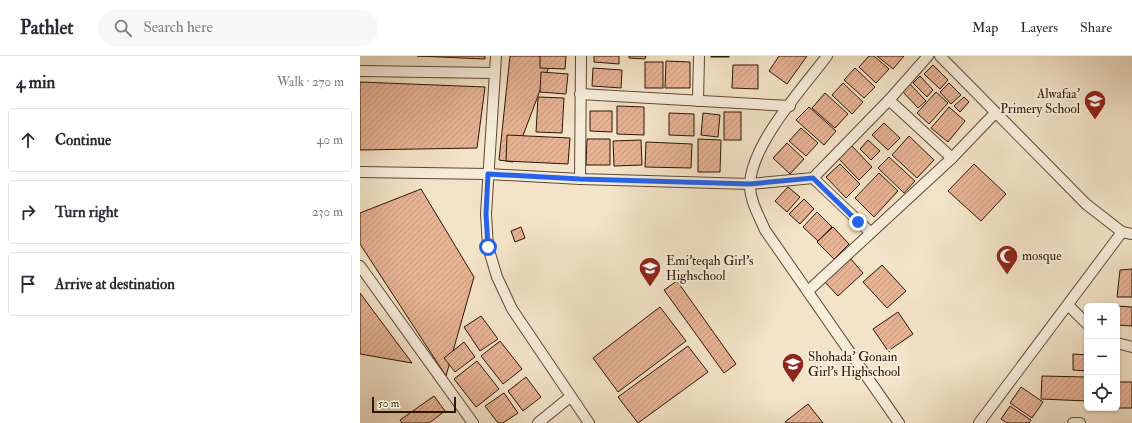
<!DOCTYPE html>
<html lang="en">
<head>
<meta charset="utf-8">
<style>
  :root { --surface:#fff; --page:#f7f7f7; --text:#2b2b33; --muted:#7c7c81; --line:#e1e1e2 }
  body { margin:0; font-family:"IM FELL Double Pica",serif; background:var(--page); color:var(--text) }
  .controls { position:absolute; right:12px; bottom:12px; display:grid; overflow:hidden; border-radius:6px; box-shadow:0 1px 3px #0004 }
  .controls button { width:36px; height:36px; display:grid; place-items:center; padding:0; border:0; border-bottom:1px solid var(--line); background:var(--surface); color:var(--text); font:20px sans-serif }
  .scale { position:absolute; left:12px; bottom:10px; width:84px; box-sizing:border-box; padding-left:4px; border:2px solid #2c1503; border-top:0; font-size:11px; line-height:14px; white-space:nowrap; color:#2c1503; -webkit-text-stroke:3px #f7eddb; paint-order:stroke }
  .stop { position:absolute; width:12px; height:12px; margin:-9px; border:3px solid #2563eb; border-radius:50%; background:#fff }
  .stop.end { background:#2563eb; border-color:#fff; box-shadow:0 1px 4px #0008 }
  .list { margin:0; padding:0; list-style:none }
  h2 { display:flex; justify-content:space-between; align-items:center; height:52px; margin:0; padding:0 16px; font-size:17px }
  h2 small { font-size:13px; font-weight:400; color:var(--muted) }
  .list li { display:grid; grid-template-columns:26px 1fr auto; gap:12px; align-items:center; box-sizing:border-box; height:64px; margin:0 8px 8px; padding:0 8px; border:1px solid var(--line); border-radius:6px }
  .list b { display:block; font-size:15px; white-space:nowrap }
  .list em { font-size:13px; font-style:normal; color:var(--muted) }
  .icon { flex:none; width:22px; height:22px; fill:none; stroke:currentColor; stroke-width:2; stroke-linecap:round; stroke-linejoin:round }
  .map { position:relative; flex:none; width:772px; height:367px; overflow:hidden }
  header { display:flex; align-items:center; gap:24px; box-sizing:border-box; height:56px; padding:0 20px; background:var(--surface); border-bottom:1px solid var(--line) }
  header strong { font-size:19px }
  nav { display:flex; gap:22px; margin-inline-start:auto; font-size:14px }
  .search { width:280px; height:36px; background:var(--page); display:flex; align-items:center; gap:10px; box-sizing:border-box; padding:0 14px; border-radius:22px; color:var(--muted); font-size:15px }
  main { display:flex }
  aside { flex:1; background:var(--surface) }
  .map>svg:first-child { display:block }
</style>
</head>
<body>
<header>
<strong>Pathlet</strong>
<div class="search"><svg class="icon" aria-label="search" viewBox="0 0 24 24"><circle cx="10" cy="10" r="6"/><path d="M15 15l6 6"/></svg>Search here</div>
<nav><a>Map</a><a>Layers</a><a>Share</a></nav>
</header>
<main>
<aside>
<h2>4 min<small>Walk · 270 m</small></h2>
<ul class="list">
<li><svg class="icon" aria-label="ahead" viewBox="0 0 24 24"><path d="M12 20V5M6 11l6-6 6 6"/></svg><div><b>Continue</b></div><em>40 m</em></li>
<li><svg class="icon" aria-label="right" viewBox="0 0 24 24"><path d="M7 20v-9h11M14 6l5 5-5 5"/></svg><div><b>Turn right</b></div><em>230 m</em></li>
<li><svg class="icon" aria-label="arrive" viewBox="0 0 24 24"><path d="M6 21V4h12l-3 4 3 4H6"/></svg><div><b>Arrive at destination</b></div></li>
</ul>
</aside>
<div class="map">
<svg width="772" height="367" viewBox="0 0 772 367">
  <defs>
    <pattern id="building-hatch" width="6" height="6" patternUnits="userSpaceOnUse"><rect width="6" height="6" fill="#e6b395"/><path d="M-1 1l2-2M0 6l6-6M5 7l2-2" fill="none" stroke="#c5997f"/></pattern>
  </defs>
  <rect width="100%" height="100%" fill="#f3e3c8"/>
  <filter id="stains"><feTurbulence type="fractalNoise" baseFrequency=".005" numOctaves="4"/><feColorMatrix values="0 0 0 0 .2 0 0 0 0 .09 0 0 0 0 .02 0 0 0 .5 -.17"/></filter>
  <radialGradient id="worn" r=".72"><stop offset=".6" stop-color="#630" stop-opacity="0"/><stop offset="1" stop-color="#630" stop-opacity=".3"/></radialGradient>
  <g fill="url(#building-hatch)" stroke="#2c1503">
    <path d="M57 0H125V3Z"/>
    <path d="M150 0H193L153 106 139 104Z"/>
    <path d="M180 0H206L205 13 180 12Z"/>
    <path d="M234 0H259V8L234 6Z"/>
    <path d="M269 0H286L285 3 269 2Z"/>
    <rect x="351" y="0" width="18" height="1"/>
    <path d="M419 0H447L427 28 409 15Z"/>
    <path d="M509 0H514L529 13 516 27 499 11Z"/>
    <path d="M517 0H544L533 13Z"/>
    <path d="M306 5 330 6V32H305Z"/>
    <rect x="285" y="6" width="18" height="26"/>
    <path d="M373 9H398V33L372 32Z"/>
    <path d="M573 9 588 24 580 33 564 18Z"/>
    <path d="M233 12 262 14 261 32 232 30Z"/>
    <path d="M495 12 515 31 504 42 484 24Z"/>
    <path d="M181 16 208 18 206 38 180 36Z"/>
    <path d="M560 20 573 34 567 41 553 27Z"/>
    <path d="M0 26 125 31 117 92 0 94Z"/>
    <path d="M483 27 503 46 492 58 472 39Z"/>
    <path d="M589 27 601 39 591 48 580 36Z"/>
    <path d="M550 28 566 45 558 52 543 36Z"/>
    <path d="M576 36 588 47 569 68 557 57Z"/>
    <path d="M465 37 488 58 475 72 452 52Z"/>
    <path d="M178 41 204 42 202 77 176 76Z"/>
    <path d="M604 41 609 46 600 56 594 50Z"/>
    <path d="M257 50 284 51V79L257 78Z"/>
    <path d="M449 51 476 75 464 89 436 64Z"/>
    <path d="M589 51 605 65 588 86 571 72Z"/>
    <path d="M230 55H252V76L230 75Z"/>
    <rect x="364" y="56" width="17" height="28"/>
    <path d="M309 57 334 58V80L309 79Z"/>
    <path d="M343 57 360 59 358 81 341 79Z"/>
    <path d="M524 67 540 82 528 94 512 79Z"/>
    <path d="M441 72 458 87 446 100 429 85Z"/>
    <path d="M147 79 210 82 208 108 146 105Z"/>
    <path d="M549 80 574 104 557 122 532 99Z"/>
    <path d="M227 83H250V109H226Z"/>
    <path d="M338 83 361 84 360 116H338Z"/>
    <path d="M281 84 282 109 254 110 253 85Z"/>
    <path d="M508 84 520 95 511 104 500 93Z"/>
    <path d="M286 86 332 88 331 112 285 111Z"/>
    <path d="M427 87 444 103 430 118 413 102Z"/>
    <path d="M491 89 512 111 499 124 478 102Z"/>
    <path d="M529 101 555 125 544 137 518 112Z"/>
    <path d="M480 108 500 128 486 142 466 121Z"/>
    <path d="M614 108 646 138 621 165 588 135Z"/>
    <path d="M519 117 538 135 514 161 495 142Z"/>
    <path d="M428 131 440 141 427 156 415 145Z"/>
    <path d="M61 133 114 221 86 320 0 188V157Z"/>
    <path d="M444 143 454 153 440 168 429 158Z"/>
    <path d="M457 156 472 171 458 185 443 171Z"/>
    <path d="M161 171 165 182 155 186 151 175Z"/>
    <path d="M473 171 489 188 474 203 457 186Z"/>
    <path d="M490 202 503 217 478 240 464 225Z"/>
    <path d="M522 209 546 235 527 252 503 226Z"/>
    <path d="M772 213V241H757L760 214Z"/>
    <path d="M317 225 376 308 364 317 304 234Z"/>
    <path d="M0 237 52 307 0 298Z"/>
    <path d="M757 250 772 251V270L758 269Z"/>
    <path d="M300 251 326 285 258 336 233 302Z"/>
    <path d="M538 256 553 278 528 295 513 273Z"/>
    <path d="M121 260 138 283 120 295 104 271Z"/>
    <path d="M140 285 162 313 143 328 121 300Z"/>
    <path d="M104 286 115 301 95 316 84 302Z"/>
    <path d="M328 290 348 316 278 367 258 341Z"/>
    <path d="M713 298 727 299V315L713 314Z"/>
    <path d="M117 305 139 333 116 351 94 323Z"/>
    <path d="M682 320 727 321V345L681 343Z"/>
    <path d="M166 321 181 341 163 355 148 335Z"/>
    <path d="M757 326H772V352H752H757Z"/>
    <path d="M661 331 683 346 672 362 650 347Z"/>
    <path d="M144 337 158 357 143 367H138L125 350Z"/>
    <path d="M74 340 85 355 69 367H42L40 364Z"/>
    <path d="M448 348 463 367H426L425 366Z"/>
    <path d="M650 350 671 364 669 367H647L641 363Z"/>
  </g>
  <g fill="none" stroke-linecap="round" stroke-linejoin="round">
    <g stroke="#5e4834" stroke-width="12">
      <g id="minor">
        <path d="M136 0 126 158 128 191 137 221 152 253 229 367"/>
        <path d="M467 0C442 33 393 86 390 127 389 143 399 160 405 174L539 367"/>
        <path d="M580 0 726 148 762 176 772 178"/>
        <path d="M0 15 135 17"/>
        <path d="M220 38 430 50"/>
        <path d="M529 44 592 102"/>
        <path d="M338 45 339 0"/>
        <path d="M0 116 128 118 220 123 390 128 453 122"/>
        <path d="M220 123 221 0"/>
        <path d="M511 177 453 122 529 44 568 0"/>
        <path d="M0 210 113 367"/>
        <path d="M448 235 592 102 635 57"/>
        <path d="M708 249 727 268"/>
        <path d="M757 287 772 291"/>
        <path d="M178 367 210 341"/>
        <path d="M619 367 762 176"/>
        <path d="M713 367H720"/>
      </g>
    </g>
    <use href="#minor" stroke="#f7eddb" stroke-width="10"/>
  </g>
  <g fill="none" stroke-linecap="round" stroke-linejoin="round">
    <path stroke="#2563eb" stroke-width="5" d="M128 191 126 158 128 118 220 123 390 128 453 122 498 166"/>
  </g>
  <defs>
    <g id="school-pin" transform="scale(1.15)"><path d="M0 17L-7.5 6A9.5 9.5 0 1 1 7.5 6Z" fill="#8f2418" stroke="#f7eddb"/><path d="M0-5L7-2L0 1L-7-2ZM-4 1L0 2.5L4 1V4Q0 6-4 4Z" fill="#fff"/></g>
    <g id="mosque-pin" transform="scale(1.15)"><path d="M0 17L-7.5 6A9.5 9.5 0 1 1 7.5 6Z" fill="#8f2418" stroke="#f7eddb"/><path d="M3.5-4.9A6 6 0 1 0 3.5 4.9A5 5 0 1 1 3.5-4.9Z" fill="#fff"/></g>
  </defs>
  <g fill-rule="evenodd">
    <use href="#school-pin" x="735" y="45"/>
    <use href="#mosque-pin" x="647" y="200"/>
    <use href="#school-pin" x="290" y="212"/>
    <use href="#school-pin" x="433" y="308"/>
  </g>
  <g text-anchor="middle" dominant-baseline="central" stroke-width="4" stroke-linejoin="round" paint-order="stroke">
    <g font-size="13" fill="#2c1503" stroke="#f7eddb" text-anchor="start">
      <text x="720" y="38" text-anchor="end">Alwafaa'<tspan x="720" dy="15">Primery School</tspan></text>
      <text x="662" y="200">mosque</text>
      <text x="306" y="205">Emi'teqah Girl's<tspan x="306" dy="15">Highschool</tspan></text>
      <text x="448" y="301">Shohada' Gonain<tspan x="448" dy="15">Girl's Highschool</tspan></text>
    </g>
  </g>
  <rect width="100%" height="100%" filter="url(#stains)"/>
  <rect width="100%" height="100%" fill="url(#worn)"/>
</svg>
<div class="controls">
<button>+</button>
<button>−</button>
<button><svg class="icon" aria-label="locate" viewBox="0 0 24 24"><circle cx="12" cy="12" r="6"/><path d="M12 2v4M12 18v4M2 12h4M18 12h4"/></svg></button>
</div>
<div class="scale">50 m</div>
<div class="stop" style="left:128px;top:191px"></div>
<div class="stop end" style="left:498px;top:166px"></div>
</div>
</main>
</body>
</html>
